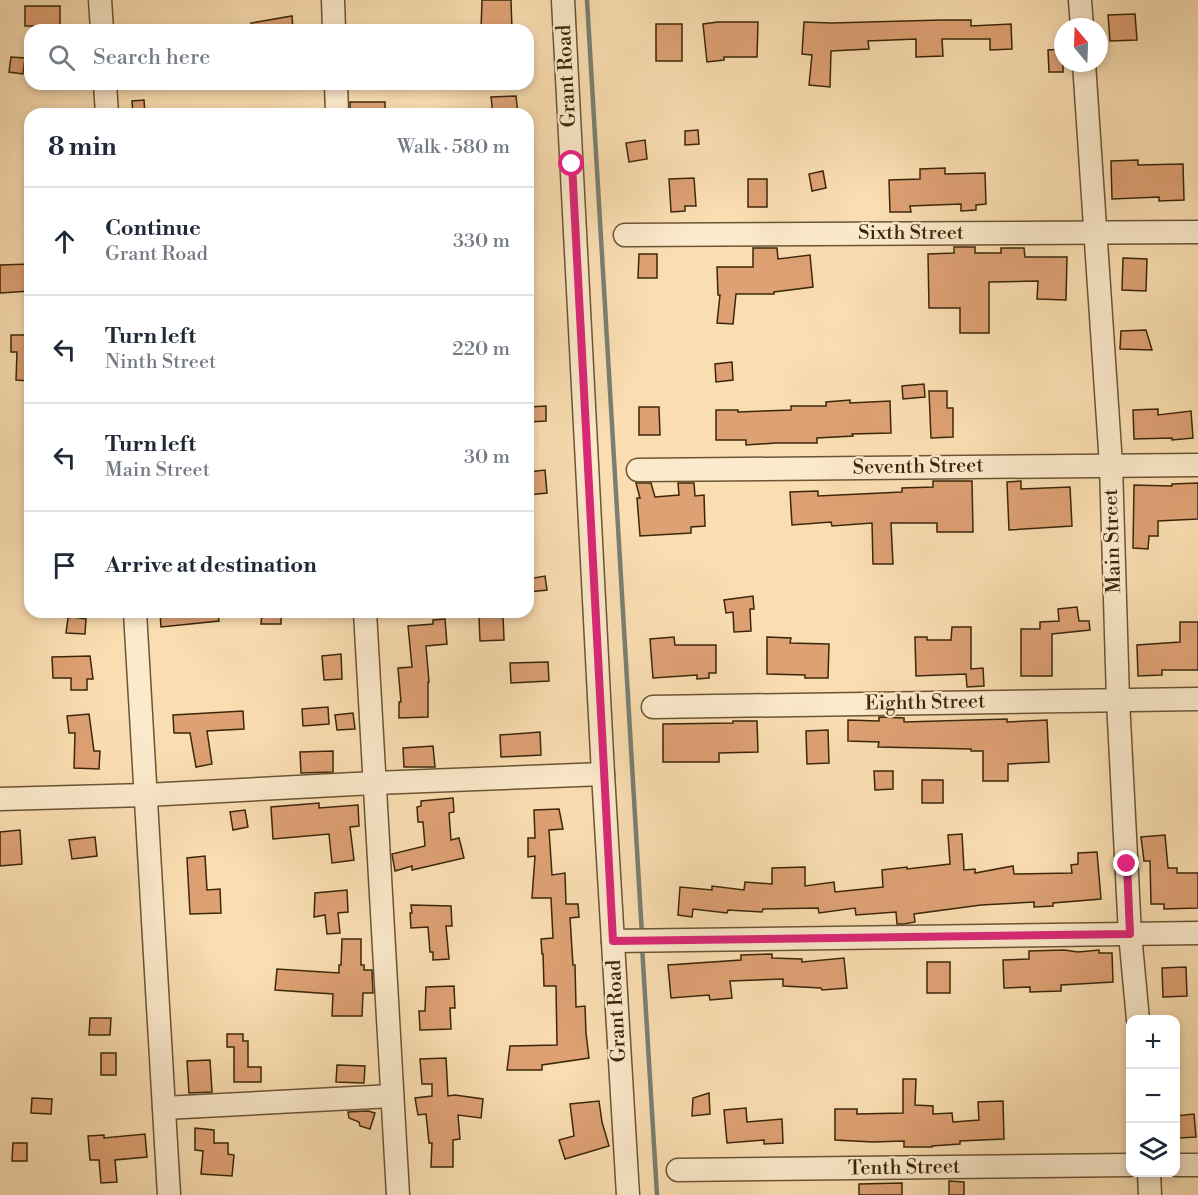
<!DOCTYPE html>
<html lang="en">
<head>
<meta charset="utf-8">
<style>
  :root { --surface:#fff; --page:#f6f6f7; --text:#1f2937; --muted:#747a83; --line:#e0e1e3 }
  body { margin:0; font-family:"Libre Bodoni",serif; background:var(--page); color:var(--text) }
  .controls { position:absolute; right:18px; bottom:18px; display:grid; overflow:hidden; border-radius:12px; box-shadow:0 3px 9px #0003 }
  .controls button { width:54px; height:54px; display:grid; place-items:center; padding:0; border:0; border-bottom:2px solid var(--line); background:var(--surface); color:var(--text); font:30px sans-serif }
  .compass { position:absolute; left:1054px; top:18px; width:54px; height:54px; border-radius:50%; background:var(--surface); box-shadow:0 3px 9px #0003; rotate:341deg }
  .stop { position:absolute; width:18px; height:18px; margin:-14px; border:4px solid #db2777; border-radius:50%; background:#fff }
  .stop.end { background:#db2777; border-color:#fff; box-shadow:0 2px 6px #0008 }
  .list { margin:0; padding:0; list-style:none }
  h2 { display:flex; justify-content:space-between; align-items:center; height:78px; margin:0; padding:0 24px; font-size:26px }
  h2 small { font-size:20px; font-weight:400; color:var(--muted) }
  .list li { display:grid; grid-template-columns:39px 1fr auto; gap:18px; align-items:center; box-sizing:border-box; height:108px; padding:0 24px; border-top:2px solid var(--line) }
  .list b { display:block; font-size:22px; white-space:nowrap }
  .list p { margin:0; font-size:20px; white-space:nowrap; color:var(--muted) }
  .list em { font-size:20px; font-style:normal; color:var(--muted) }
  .icon { flex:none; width:33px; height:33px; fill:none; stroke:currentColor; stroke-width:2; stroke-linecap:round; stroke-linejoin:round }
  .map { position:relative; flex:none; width:1198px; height:1195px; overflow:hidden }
  .search { position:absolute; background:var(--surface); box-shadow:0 3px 9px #0003; left:24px; top:24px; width:510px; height:66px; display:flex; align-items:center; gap:15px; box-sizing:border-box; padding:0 21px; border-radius:18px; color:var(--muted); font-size:22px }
  .panel { position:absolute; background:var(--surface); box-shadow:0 3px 9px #0003; left:24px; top:108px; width:510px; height:510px; border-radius:18px }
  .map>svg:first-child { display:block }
</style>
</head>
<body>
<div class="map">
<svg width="1198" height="1195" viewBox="0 0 1198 1195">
  <rect width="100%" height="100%" fill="#fadeb1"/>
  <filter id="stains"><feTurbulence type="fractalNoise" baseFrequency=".00333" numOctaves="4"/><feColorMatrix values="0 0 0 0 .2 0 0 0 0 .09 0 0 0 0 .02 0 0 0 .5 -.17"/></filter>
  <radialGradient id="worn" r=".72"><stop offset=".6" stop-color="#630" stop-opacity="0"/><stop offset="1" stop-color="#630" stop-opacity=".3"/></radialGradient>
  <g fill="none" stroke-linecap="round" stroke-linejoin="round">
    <g stroke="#7a7f72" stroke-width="4.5">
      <path d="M587 0 642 935"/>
      <path d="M642 946 657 1195"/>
    </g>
  </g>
  <g fill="#dea174" stroke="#3b270a" stroke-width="1.5">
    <path d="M482 0H511L512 30H481Z"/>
    <path d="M25 6H60V30H45V26H25Z"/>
    <path d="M1135 14 1137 40 1110 41 1108 15Z"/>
    <path d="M292 16 293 30H252L251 23Z"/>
    <path d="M942 20H971V26L1011 24 1012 49 990 50V39H942L943 56 916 57V39L868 41 869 49 831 51 830 87 809 85 812 55 802 54 804 22 831 23Z"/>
    <path d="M718 22H758L757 57H724V60L707 62 703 24Z"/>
    <rect x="656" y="24" width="26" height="37"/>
    <path d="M1063 49V72H1049L1048 50Z"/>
    <path d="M11 57 25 58 23 74 9 72Z"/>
    <path d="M516 96 518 114H493L491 97Z"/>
    <path d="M144 100 145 114H133L132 101Z"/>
    <rect x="350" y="102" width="35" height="12"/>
    <path d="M698 130 699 144 685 145V131Z"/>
    <path d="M645 140 647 159 629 162 626 143Z"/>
    <path d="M1138 160V165L1183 164 1184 200 1159 201V197L1112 199 1111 161Z"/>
    <path d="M945 168V174L985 173 986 204 976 205V210L961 211V204L910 206 911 212H890L889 180 920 179V169Z"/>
    <path d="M823 171 826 188 812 191 809 174Z"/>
    <path d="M694 178 696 206H685V211L671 212 669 179Z"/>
    <rect x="748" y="179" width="19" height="28"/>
    <path d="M954 247H975V253H1001V248H1024L1025 257H1067L1066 300 1037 299 1038 281 989 282V333H960V308H929L928 254 954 253Z"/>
    <path d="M753 248H777L778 259 810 255 813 287 774 292V294H736L733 324 717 323 720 295H718L717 267H753Z"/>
    <path d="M639 254H657V278H638Z"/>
    <path d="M1123 258 1147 259 1146 291 1122 290Z"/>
    <path d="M30 264V291L0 293V265Z"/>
    <path d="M1146 330 1152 350 1120 349 1121 331Z"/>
    <path d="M11 335H30V381L16 380 17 352H11Z"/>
    <path d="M732 362 733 380 716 382 715 364Z"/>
    <path d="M924 384 925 397 903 399 902 386Z"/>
    <path d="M929 391H947V408H953V437L931 438Z"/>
    <path d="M850 400V403L890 401 891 433 852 434 853 436 817 438V443H776L746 445V440H716V410H738V412L791 410V406H826V402Z"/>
    <path d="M546 406V421L528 422V407Z"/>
    <path d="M639 407H659L660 435H639Z"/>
    <path d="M1158 409V415L1191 411 1193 438 1172 440V438L1134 439 1133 410Z"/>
    <path d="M545 470 547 493 528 495V472Z"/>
    <path d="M933 481H972L973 532H937V523H891L893 564H873L872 523 832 526 831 522 792 525 790 492 818 491V496L902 492V488L933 487Z"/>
    <path d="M1021 481V489L1070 487 1072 526 1009 530 1007 482Z"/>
    <path d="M636 483H651L655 497 679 495 678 483H694L695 496 704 495 705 526 691 527V533L640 536 637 498H640Z"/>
    <path d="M1198 483V519L1158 521V536H1149L1148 549 1133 548 1134 485 1172 486V484Z"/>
    <path d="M545 576 547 590 529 592 528 579Z"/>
    <path d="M753 596 754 609H750L751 631 734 632 733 612 726 613 724 600Z"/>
    <path d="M1077 607 1079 621H1089L1090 630 1052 634V676H1021V629H1040V622L1059 621 1058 609Z"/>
    <path d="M160 612H218L219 621 161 627Z"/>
    <path d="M262 612H281V624H261Z"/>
    <path d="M503 616 504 640 480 641 479 617Z"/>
    <path d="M73 617 86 619 85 634 66 633 68 618Z"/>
    <path d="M445 619 447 644 426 646 429 682H428V717L399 718V702H401L398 668 412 667 408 626 433 624V620Z"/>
    <path d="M1180 622H1198V670H1162V675L1138 676 1137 645 1180 642Z"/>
    <path d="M952 627H971V669L983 668 984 686 967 687 966 674 916 676 915 637H927V640H951Z"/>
    <path d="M674 637 675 645H716V673H709V678L697 679V675L653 678 650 639Z"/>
    <path d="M767 637 791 638 790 643 829 644 828 678H805V675L767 674Z"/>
    <path d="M341 654 342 679 324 680 322 656Z"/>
    <path d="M90 656 93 679H87V690H71V678H53L52 657Z"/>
    <path d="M548 662 549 681 511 683 510 663Z"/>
    <path d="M328 707 329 724 303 726 302 709Z"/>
    <path d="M243 711 244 729 207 731 212 764 196 767 190 733H174L173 715Z"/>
    <path d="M353 713 355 729 337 730 335 715Z"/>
    <path d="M89 714 94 751H100L99 769 74 768 75 733H69L67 716Z"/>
    <path d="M879 717 904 718V722L1007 719V722L1047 720 1049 762 1008 764V781H983V751H971V749L878 747 879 742 848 741V720L879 721Z"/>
    <path d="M733 721H757L758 752 719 753V762H663V724L733 723Z"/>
    <path d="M828 730 829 763 807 764 806 731Z"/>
    <path d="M540 732 541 755 501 757 500 735Z"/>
    <path d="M433 746 435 767H404L403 748Z"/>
    <path d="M333 751V772L301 773 300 752Z"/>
    <path d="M874 771H893V789L875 790Z"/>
    <rect x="922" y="780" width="21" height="23"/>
    <path d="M453 798 454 812 449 813 451 840 459 838 464 858 412 870V866L395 871 392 854 425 846 423 822H418L417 807 421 806V801Z"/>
    <path d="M319 803V808L358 805 359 826 350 827 354 860 332 863 329 834 273 839 271 807Z"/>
    <path d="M559 809 563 829 549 830 552 875 565 873 566 904H578L579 917 570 918 573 965H575L576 1007 585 1006 586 1033 589 1058 542 1065V1070H507L510 1046 557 1045 556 986H544L543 954H542L541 939 553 938 551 898H532L535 856 528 857V838H535L534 810Z"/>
    <path d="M245 810 248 827 233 830 230 812Z"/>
    <path d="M20 830 22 864 0 866V832Z"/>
    <path d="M962 834 964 870 975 869V873L1013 866 1014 874 1072 873 1071 865 1078 864V853L1097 852 1101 899 1053 903V906L1034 907V902L981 905 914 914 915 922 904 924H897L896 912 856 915 855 908 819 913 818 908 763 909 762 912 728 910 727 913 693 909 692 917 678 915 680 887 712 890V886L744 890 745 882 772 884V868L805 867V886L834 882 835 892 883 887 882 870 907 867V869L950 864 948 835Z"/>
    <path d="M1165 835 1168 868H1177V873H1198V908L1164 909V904H1151L1150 861H1144L1141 837Z"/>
    <path d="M95 837 97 856 72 859 69 840Z"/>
    <path d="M205 856 207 890 220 889 221 913 190 914 187 858Z"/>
    <path d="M347 890 348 912 338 913 340 933 327 934 325 915 314 917 315 893Z"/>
    <path d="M411 905 451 906 452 926H446L449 959 433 960V952H430L428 927 411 928 410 913H412Z"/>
    <path d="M342 939H361V965H364V970H372L373 993H363L362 1016H332L333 994 275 990 277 969 339 973V965H341Z"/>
    <path d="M1064 950 1078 952 1099 950V953H1112L1113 982 1061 985V991L1030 992V987L1004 988 1003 960 1029 959V951Z"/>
    <path d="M772 954V958L802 959V962L844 958 847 988 822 990 821 988 783 986V979L730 981 732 998 710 1000 709 995 671 998 668 965 741 960V955Z"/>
    <rect x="927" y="962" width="23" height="31"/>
    <path d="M1186 967 1187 996 1163 997 1162 968Z"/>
    <path d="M454 986 455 1008H450L451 1029 420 1030 419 1011H425L426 987Z"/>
    <path d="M90 1018H111L110 1035H89Z"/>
    <path d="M227 1034H243V1041H248V1067H261V1082H234V1047H227Z"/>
    <rect x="101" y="1053" width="15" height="22"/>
    <path d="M446 1058 448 1096 455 1095 483 1099 481 1118 458 1115 460 1139 453 1140V1167H431L432 1143H429L426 1114 418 1115 415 1098 432 1096V1084H422L420 1059Z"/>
    <path d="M210 1060 212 1092 189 1093 187 1061Z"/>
    <path d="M337 1065 365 1066 364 1083 336 1082Z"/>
    <path d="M903 1079H916L915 1105 933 1106V1114L952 1113 953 1122 979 1120 978 1102 1003 1101 1004 1139 960 1141V1144L932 1146V1147H904V1141L873 1142 835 1140V1109H857V1114L903 1113Z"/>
    <path d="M709 1093 710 1114 692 1116 693 1098Z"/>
    <path d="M32 1098 52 1099 51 1114 31 1113Z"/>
    <path d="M599 1101 602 1122 609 1146 565 1159 559 1140 574 1136 570 1104Z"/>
    <path d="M746 1108 747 1122 782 1119 783 1143 764 1144V1140L727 1143 724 1110Z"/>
    <path d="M368 1111 375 1113 370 1129 360 1126 359 1122 349 1118 348 1112Z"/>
    <path d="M1194 1114 1196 1137 1178 1138 1176 1116Z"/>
    <path d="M195 1128 214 1130V1143H228V1154L234 1155 232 1176 201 1174 203 1151 195 1150Z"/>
    <path d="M145 1134 147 1157 115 1160 117 1182 101 1183 99 1160H90L88 1136 104 1135V1138Z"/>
    <path d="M13 1143H27V1161H12Z"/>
    <path d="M949 1181 964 1182V1195H949Z"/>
    <path d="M902 1183V1195H859V1184Z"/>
  </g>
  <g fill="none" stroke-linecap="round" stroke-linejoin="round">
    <g stroke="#6b5534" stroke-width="25">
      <g id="minor">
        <path d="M100 0 102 30"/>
        <path d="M333 0 334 30"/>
        <path d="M563 0 603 774 628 1195"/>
        <path d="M1080 0 1082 27"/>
        <path d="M1084 63 1111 465 1118 700 1130 934 1138 1020"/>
        <path d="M105 84 107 114"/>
        <path d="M336 84 337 114"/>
        <path d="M625 235 1198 232"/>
        <path d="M638 470 1198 465"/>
        <path d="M135 612 169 1195"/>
        <path d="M365 612 398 1195"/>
        <path d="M653 707 1198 699"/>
        <path d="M0 799 146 795 374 783 603 774"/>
        <path d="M613 941 1198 933"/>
        <path d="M164 1108 392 1096"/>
        <path d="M1176 1165H1198"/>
        <path d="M678 1170 1130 1165"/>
        <path d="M1149 1172 1150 1195"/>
      </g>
    </g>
    <use href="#minor" stroke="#fceacc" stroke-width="22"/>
  </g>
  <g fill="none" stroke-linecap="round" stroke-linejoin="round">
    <path stroke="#db2777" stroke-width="8" d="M572 164 613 941 1130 934 1127 864"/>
  </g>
  <g text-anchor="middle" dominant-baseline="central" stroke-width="4.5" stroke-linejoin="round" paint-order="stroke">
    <g font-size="20" fill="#3b270a" stroke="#fceacc">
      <text transform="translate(567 76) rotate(-93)">Grant Road</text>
      <text x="911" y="233">Sixth Street</text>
      <text transform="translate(918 467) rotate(-1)">Seventh Street</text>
      <text transform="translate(1113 541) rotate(-92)">Main Street</text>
      <text transform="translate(925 703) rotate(-1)">Eighth Street</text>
      <text transform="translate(617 1011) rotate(-93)">Grant Road</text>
      <text transform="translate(904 1168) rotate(-1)">Tenth Street</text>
    </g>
  </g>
  <rect width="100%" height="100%" filter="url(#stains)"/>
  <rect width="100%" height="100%" fill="url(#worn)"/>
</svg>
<div class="controls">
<button>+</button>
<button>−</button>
<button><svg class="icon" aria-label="layers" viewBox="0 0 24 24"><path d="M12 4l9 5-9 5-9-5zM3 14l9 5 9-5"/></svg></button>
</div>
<svg class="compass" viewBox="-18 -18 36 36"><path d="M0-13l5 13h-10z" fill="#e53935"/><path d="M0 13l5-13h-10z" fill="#747a83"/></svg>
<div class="stop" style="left:572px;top:164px"></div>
<div class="stop end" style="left:1127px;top:864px"></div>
<div class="search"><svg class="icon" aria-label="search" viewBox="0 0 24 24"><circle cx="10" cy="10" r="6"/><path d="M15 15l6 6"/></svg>Search here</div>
<section class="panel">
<h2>8 min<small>Walk · 580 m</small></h2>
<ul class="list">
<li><svg class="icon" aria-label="ahead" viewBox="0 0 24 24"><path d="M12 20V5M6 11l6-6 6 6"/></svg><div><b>Continue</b><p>Grant Road</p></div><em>330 m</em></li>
<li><svg class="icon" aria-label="left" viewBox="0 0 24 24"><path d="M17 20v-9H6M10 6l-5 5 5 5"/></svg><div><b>Turn left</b><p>Ninth Street</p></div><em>220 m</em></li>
<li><svg class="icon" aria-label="left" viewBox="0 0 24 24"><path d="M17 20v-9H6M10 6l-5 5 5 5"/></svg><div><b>Turn left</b><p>Main Street</p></div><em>30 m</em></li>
<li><svg class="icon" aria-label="arrive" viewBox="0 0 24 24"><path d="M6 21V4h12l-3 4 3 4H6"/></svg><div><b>Arrive at destination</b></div></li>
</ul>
</section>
</div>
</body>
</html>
